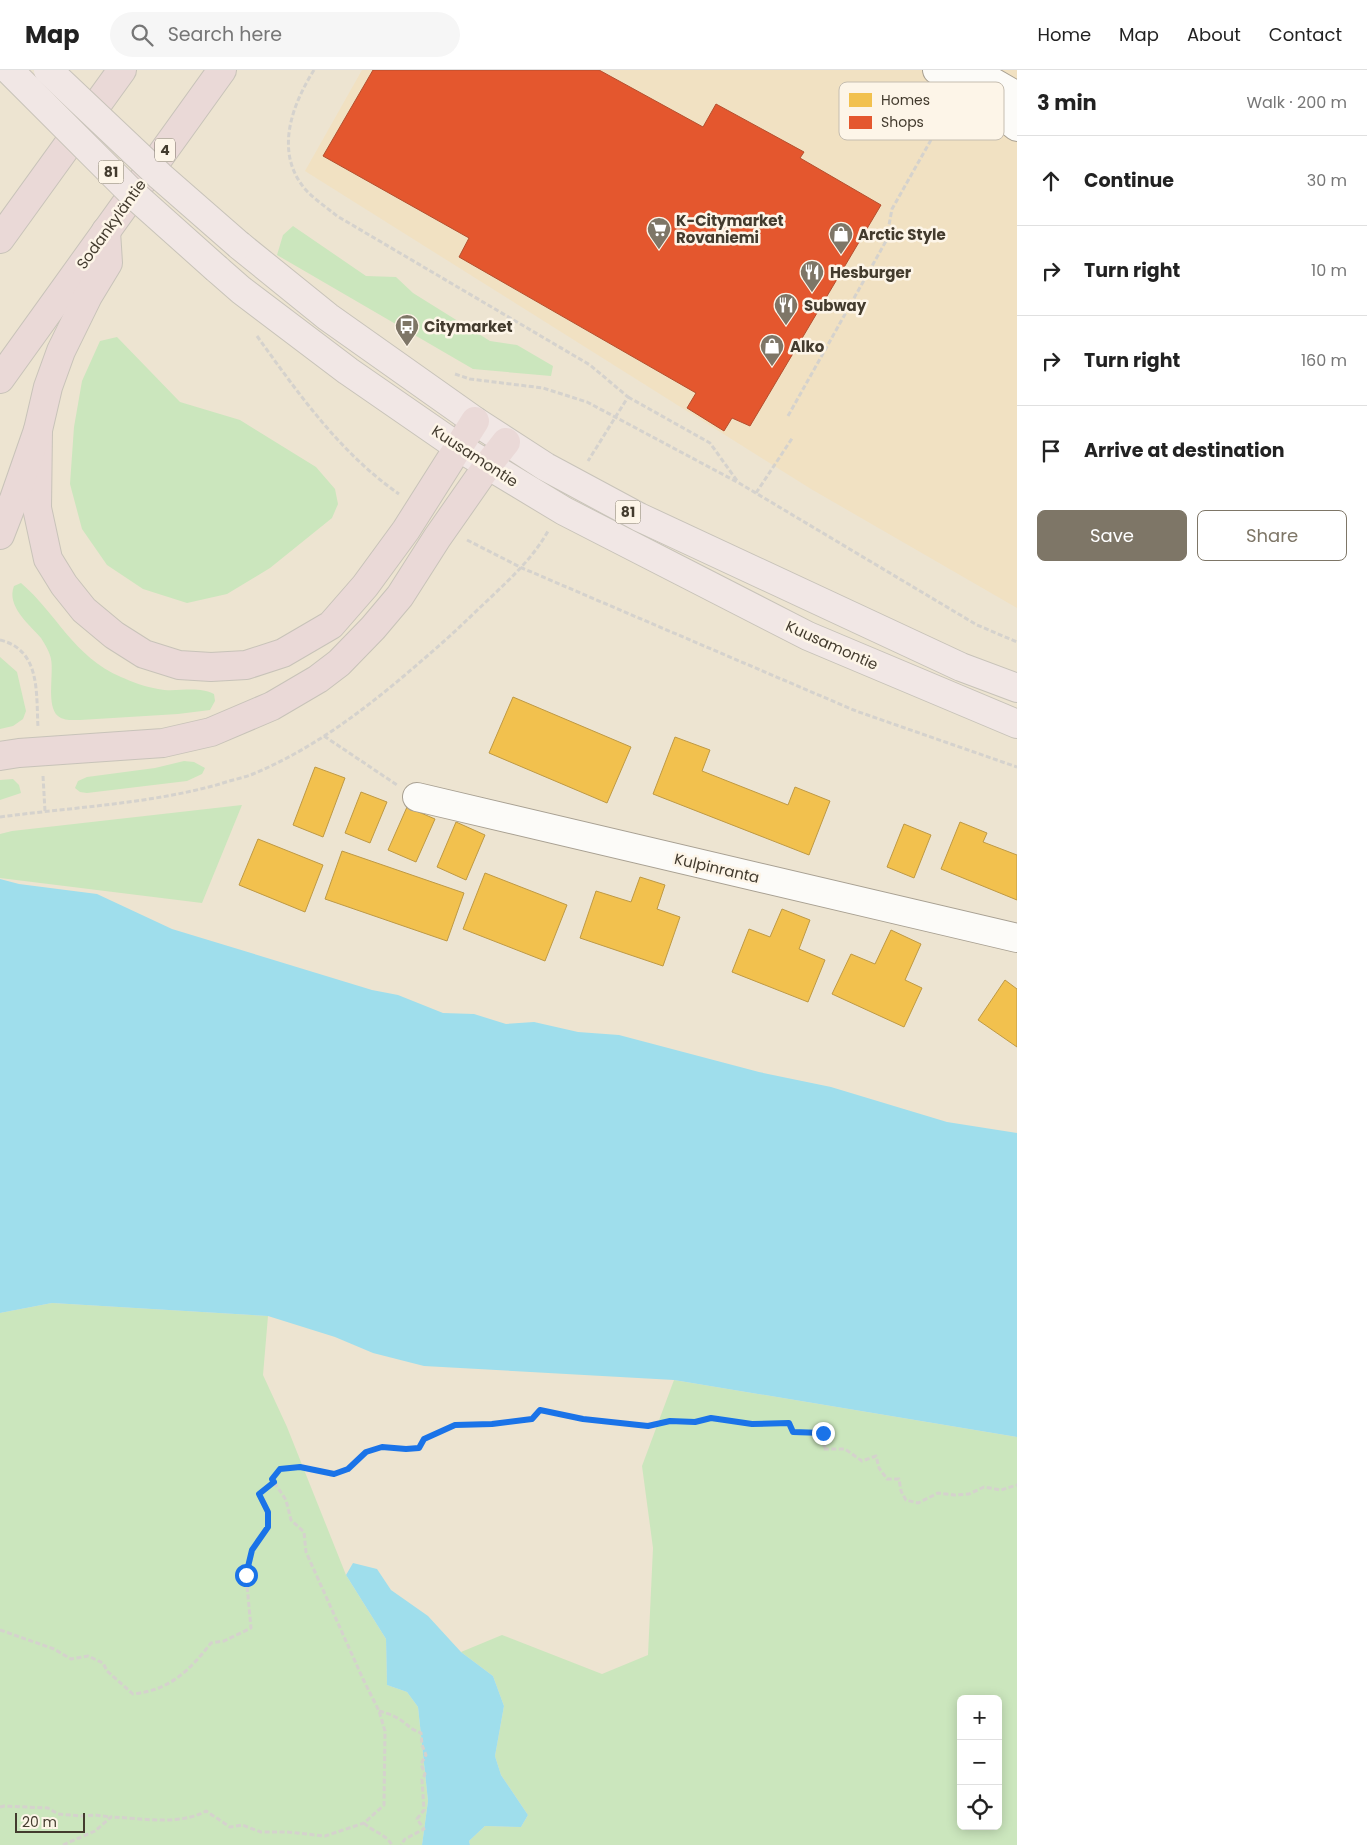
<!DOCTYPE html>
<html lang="en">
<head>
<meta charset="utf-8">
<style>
  :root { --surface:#fff; --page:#f6f6f6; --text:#222; --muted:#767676; --line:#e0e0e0; --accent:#7e7667 }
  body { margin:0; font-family:Poppins,sans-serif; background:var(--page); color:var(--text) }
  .controls { position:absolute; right:15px; bottom:15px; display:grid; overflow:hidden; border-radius:8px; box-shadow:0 2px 12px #0003 }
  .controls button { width:45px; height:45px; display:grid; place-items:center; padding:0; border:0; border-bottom:1px solid var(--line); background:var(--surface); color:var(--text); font:25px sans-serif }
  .scale { position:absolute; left:15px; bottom:12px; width:70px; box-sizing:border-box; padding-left:5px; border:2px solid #433b2e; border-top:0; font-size:14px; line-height:18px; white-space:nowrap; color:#433b2e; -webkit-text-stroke:4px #fdf5e8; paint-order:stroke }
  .stop { position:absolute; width:15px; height:15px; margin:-11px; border:4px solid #1a73e8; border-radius:50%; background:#fff }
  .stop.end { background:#1a73e8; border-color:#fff; box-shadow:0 1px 5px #0008 }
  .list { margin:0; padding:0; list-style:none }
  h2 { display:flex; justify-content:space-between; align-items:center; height:65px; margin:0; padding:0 20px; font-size:21px }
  h2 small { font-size:16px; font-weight:400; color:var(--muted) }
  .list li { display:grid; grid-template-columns:32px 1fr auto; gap:15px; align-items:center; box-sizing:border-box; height:90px; padding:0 20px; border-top:1px solid var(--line) }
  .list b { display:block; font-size:19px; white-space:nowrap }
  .list em { font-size:16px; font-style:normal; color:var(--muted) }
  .actions { display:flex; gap:10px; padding:15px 20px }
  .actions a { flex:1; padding:11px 0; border:1px solid var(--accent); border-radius:8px; text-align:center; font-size:18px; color:var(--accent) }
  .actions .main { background:var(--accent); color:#fff }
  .icon { flex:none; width:28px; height:28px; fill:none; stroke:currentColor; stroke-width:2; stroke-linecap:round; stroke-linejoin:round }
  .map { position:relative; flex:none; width:1017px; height:1775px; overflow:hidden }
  header { display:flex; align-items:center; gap:30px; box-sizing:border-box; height:70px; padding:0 25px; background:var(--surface); border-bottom:1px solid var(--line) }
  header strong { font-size:24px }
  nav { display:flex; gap:28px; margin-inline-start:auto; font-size:18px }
  .search { width:350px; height:45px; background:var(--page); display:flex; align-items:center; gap:12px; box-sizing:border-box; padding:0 18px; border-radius:28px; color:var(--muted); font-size:19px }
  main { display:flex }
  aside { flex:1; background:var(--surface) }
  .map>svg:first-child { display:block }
</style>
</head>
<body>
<header>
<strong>Map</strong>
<div class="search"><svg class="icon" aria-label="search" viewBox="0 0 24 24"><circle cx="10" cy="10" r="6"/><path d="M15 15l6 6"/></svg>Search here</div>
<nav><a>Home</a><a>Map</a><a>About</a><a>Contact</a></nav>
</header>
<main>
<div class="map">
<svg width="1017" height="1775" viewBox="0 0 1017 1775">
  <rect width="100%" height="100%" fill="#ede4d1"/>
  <path fill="#f1e1c2" d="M362 0H1017V538L811 419 305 101Z"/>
  <g fill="#cbe6bd" fill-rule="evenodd">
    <path d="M293 156 366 206 396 207 413 223 490 271 517 275 553 296 551 306 473 299 277 185 283 165Z"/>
    <path d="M117 267 180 332 240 350 316 397 335 419 338 434 332 448 270 498 227 524 187 533 143 519 107 495 82 459 70 414 74 357 82 311 100 271Z"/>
    <path d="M21 513C57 544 74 587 121 607 132 612 146 617 158 619 176 623 197 615 214 624L215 631 210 640 178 644 80 650C73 650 64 651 58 646 46 636 54 604 51 589 50 583 45 574 41 568 29 554 6 536 14 516Z"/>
    <path d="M0 587 17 602 26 641 23 649 13 656 0 659Z"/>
    <path d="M184 691 194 692 205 698 202 704 187 711 87 723 80 722 75 718 78 711 87 707 155 698Z"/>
    <path d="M13 709 19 715 21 723 0 730V710Z"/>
    <path d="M242 735 202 833 0 808V764L12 761Z"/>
    <path d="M52 1233 268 1246 263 1305 287 1357 346 1505 386 1569 387 1615 407 1622 418 1637 428 1731 422 1775H0V1243Z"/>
    <path d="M674 1310 1017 1367V1775H470L469 1771 485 1756 521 1757 528 1745 501 1705 495 1686 504 1636 493 1606 461 1582 502 1565 602 1604 648 1585 653 1478 642 1396ZM961 1629H998V1756H961Z"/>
  </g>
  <g fill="#9fdeec">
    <path d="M0 809 19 814 97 824 172 859 372 920 398 925 443 943 474 944 506 954 534 952 578 962 619 965 759 1002 831 1017 947 1052 1017 1063V1367L674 1310 424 1296 373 1283 335 1267 268 1246 52 1233 0 1243Z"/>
    <path d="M353 1493 377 1499 391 1520 428 1546 461 1582 493 1606 504 1636 495 1686 501 1705 528 1745 521 1757 485 1756 469 1771 470 1775H422L428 1731 418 1637 407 1622 387 1615 386 1569 346 1505Z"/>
  </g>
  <g fill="#f2c14e" stroke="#be9944">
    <path d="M513 627 631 677 607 733 489 683Z"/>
    <path d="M675 667 710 680 702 701 788 735 795 717 830 731 809 785 653 724Z"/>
    <path d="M315 697 345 708 323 767 293 755Z"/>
    <path d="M361 722 387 732 370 773 345 763Z"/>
    <path d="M407 737 435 749 416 792 388 780Z"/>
    <path d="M456 752 485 765 466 810 437 797Z"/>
    <path d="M960 752 987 763 983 772 1017 785V830L941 799Z"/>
    <path d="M904 754 931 765 914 808 887 797Z"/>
    <path d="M258 769 323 795 305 842 239 815Z"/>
    <path d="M342 781 464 823 447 871 325 829Z"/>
    <path d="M485 803 567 835 545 891 463 859Z"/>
    <path d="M640 807 665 815 657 839 680 847 663 896 580 868 596 821 631 832Z"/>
    <path d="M782 839 810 850 799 879 825 890 808 932 732 902 749 859 770 867Z"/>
    <path d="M891 860 921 874 905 910 922 918 904 957 832 924 851 884 875 894Z"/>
    <path d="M1005 910 1017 919V977L978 950Z"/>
  </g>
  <path fill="#e4572e" stroke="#b44f2e" d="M373 0H599L703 57 716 34 804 82 800 88 881 135 750 356 732 348 724 361 687 338 696 323 459 187 469 168 323 86Z"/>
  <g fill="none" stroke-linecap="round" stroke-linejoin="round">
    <g stroke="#a8a092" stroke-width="30">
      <g id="minor">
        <path d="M937 0 994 39 1017 57"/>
        <path d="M972 0 1017 26"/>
        <path d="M417 727 1017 868"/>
      </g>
    </g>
    <g stroke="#c8c3b9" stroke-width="30">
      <g id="major">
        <path d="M239 175 328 247 475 351 546 397 639 447 961 597 1017 618"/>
        <path d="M217 199 241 220 348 301 458 377 564 441 808 566 1017 654"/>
      </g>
    </g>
    <g stroke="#c8c3b9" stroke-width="30">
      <g id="highway">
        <path d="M0 169 122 0"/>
        <path d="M0 309 222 0"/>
        <path d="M38 360 37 438 48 489 64 515 84 540 114 565 144 584 179 595 211 597 246 595 283 583 331 555 365 516 406 460 475 351"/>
        <path d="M0 465 14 429 38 360 48 317 61 281 88 226 108 193 106 161"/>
        <path d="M0 686 19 683 163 673 211 662 272 636 318 609 339 593 373 558 400 526 437 468 488 395 506 372"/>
      </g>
    </g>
    <g stroke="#d5d2cd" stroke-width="3" stroke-dasharray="5 2.5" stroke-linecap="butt">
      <path d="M314 0C292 35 274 82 305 119 314 129 326 137 337 146L590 295 628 327 588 391"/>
      <path d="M257 266C298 323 340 383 399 424"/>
      <path d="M455 304 470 309 543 318 587 332 739 413 977 555 1017 572"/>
      <path d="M628 327 710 373 738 412"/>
      <path d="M788 346 886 171 892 139 949 38"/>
      <path d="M756 423 793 367"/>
      <path d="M467 470 522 498 856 641 1017 697"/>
      <path d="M0 570C41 580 36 623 38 657"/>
      <path d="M324 666 397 715"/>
      <path d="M43 706 45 741"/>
      <path d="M0 747C74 737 149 734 220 714 231 710 243 708 253 704 325 674 384 624 442 573 458 559 473 544 489 529 511 508 533 488 548 461"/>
      <path d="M0 1560 54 1579 71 1589 88 1586 103 1593 107 1601 133 1624C170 1620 189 1601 211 1573L224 1571 251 1558 246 1505 252 1480 269 1457 268 1442 259 1424 274 1412"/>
      <path d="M379 1641C386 1643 393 1645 399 1649 409 1655 408 1658 421 1663L422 1675 426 1685 421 1694 425 1704 422 1710 424 1740 417 1749 424 1759 405 1769 401 1775"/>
      <path d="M0 1737 4 1736 48 1738 58 1744 81 1746 95 1745 111 1747"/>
      <path d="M364 1753C374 1763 385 1763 392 1775"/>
      <path d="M63 1775 95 1761 111 1747C141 1748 179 1756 206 1741L230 1757 242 1755 261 1762H287L325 1766 364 1753 384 1735 385 1661 379 1641 363 1609 306 1482 304 1462 291 1450 286 1430 272 1409 280 1399 300 1397 334 1404 348 1399 366 1382 382 1377 406 1379 419 1378 424 1369 455 1355 492 1354 532 1349 540 1340 583 1349 648 1356 671 1351 695 1353 711 1348 752 1353H789L793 1362 823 1363 827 1371 823 1379H845L862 1391 876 1386 879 1398 887 1409H899L901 1421 906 1430 918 1433 938 1423 954 1425 969 1424 984 1417 1001 1420 1017 1415"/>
    </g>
    <use href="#minor" stroke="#fcfbf8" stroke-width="28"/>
    <use href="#major" stroke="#f1e7e5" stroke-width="28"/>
    <use href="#highway" stroke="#ead9d7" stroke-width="28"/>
    <g stroke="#c8c3b9" stroke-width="30" stroke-linecap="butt">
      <g id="major-bridge">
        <path d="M9 0 133 124 217 199"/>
        <path d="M48 0 160 106 239 175"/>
      </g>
    </g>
    <use href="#major-bridge" stroke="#f1e7e5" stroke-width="28"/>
  </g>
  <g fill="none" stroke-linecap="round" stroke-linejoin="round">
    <path stroke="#1a73e8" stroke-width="6" d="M246 1505 252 1480 268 1457V1442L259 1424 274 1412 272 1409 280 1399 300 1397 334 1404 348 1399 366 1382 382 1377 406 1379 419 1378 424 1369 455 1355 492 1354 532 1349 540 1340 583 1349 648 1356 670 1351 695 1352 711 1348 752 1354 789 1353 793 1362 823 1363"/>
  </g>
  <defs>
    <g id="supermarket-pin" transform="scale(1.25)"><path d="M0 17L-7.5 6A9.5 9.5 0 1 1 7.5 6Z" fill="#7e7667" stroke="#fdf5e8"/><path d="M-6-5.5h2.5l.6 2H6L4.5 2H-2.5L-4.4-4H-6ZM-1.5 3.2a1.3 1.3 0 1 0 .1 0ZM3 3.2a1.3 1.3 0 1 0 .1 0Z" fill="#fff"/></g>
    <g id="shop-pin" transform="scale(1.25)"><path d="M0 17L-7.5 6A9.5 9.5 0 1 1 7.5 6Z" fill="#7e7667" stroke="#fdf5e8"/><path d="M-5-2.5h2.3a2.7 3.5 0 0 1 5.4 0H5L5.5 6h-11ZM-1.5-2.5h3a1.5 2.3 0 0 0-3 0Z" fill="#fff"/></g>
    <g id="restaurant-pin" transform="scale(1.25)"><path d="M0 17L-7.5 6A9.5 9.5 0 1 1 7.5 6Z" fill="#7e7667" stroke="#fdf5e8"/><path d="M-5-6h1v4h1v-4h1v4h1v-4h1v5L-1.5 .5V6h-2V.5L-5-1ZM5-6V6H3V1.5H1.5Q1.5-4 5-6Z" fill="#fff"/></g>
    <g id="bus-pin" transform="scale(1.25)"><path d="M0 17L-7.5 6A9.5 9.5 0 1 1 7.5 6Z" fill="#7e7667" stroke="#fdf5e8"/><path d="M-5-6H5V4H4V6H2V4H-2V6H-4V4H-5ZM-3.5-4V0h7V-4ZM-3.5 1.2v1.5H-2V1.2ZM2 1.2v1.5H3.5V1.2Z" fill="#fff"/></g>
  </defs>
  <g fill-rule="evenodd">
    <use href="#supermarket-pin" x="659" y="159"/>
    <use href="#shop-pin" x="841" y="164"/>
    <use href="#restaurant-pin" x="812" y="202"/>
    <use href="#restaurant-pin" x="786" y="235"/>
    <use href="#bus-pin" x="407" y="256"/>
    <use href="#shop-pin" x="772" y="276"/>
  </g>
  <g text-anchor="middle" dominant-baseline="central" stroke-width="5" stroke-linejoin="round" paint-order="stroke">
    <g fill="#fdf5e8" stroke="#7b7366" stroke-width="1">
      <rect x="155" y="68.5" width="20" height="23" rx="4"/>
      <rect x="98.5" y="90.5" width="25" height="23" rx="4"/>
      <rect x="615.5" y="430.5" width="25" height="23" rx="4"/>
    </g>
    <g font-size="14" font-weight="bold" fill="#433b2e">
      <text x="165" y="80">4</text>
      <text x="111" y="102">81</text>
      <text x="628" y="442">81</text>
    </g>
    <g font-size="15" font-weight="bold" fill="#433b2e" stroke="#fdf5e8" text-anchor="start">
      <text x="676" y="150">K-Citymarket<tspan x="676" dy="17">Rovaniemi</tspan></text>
      <text x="858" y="164">Arctic Style</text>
      <text x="830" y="202">Hesburger</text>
      <text x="804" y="235">Subway</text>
      <text x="424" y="256">Citymarket</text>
      <text x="790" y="276">Alko</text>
    </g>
    <g font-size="15" fill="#433b2e" stroke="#fdf5e8">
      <text transform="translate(111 154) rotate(-54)">Sodankyläntie</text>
      <text transform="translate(475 386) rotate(33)">Kuusamontie</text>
      <text transform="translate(832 575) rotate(24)">Kuusamontie</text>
      <text transform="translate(717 798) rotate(13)">Kulpinranta</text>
    </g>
  </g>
  <rect x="839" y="12" width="165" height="58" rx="8" fill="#fdf5e8" stroke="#c5bdb0" stroke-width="1"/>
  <rect x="849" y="23" width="23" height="14" fill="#f2c14e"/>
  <rect x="849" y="46" width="23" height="13" fill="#e4572e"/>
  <g font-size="14" fill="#433b2e">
    <text x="881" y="35">Homes</text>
    <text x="881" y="57">Shops</text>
  </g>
</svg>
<div class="controls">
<button>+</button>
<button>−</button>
<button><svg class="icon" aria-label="locate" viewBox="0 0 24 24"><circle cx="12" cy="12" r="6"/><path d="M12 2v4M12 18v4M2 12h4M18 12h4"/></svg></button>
</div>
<div class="scale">20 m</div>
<div class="stop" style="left:246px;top:1505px"></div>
<div class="stop end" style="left:823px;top:1363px"></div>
</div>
<aside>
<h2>3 min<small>Walk · 200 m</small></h2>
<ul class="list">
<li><svg class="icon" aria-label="ahead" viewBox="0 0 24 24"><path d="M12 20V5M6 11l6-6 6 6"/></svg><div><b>Continue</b></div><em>30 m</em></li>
<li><svg class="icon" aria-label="right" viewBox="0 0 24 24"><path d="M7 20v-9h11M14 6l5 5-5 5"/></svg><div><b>Turn right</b></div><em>10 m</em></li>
<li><svg class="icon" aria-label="right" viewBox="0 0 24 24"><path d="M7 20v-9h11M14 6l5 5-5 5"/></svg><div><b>Turn right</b></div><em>160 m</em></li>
<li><svg class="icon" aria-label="arrive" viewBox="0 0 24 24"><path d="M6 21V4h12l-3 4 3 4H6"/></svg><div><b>Arrive at destination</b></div></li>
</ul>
<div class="actions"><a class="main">Save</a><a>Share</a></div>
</aside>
</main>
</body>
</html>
